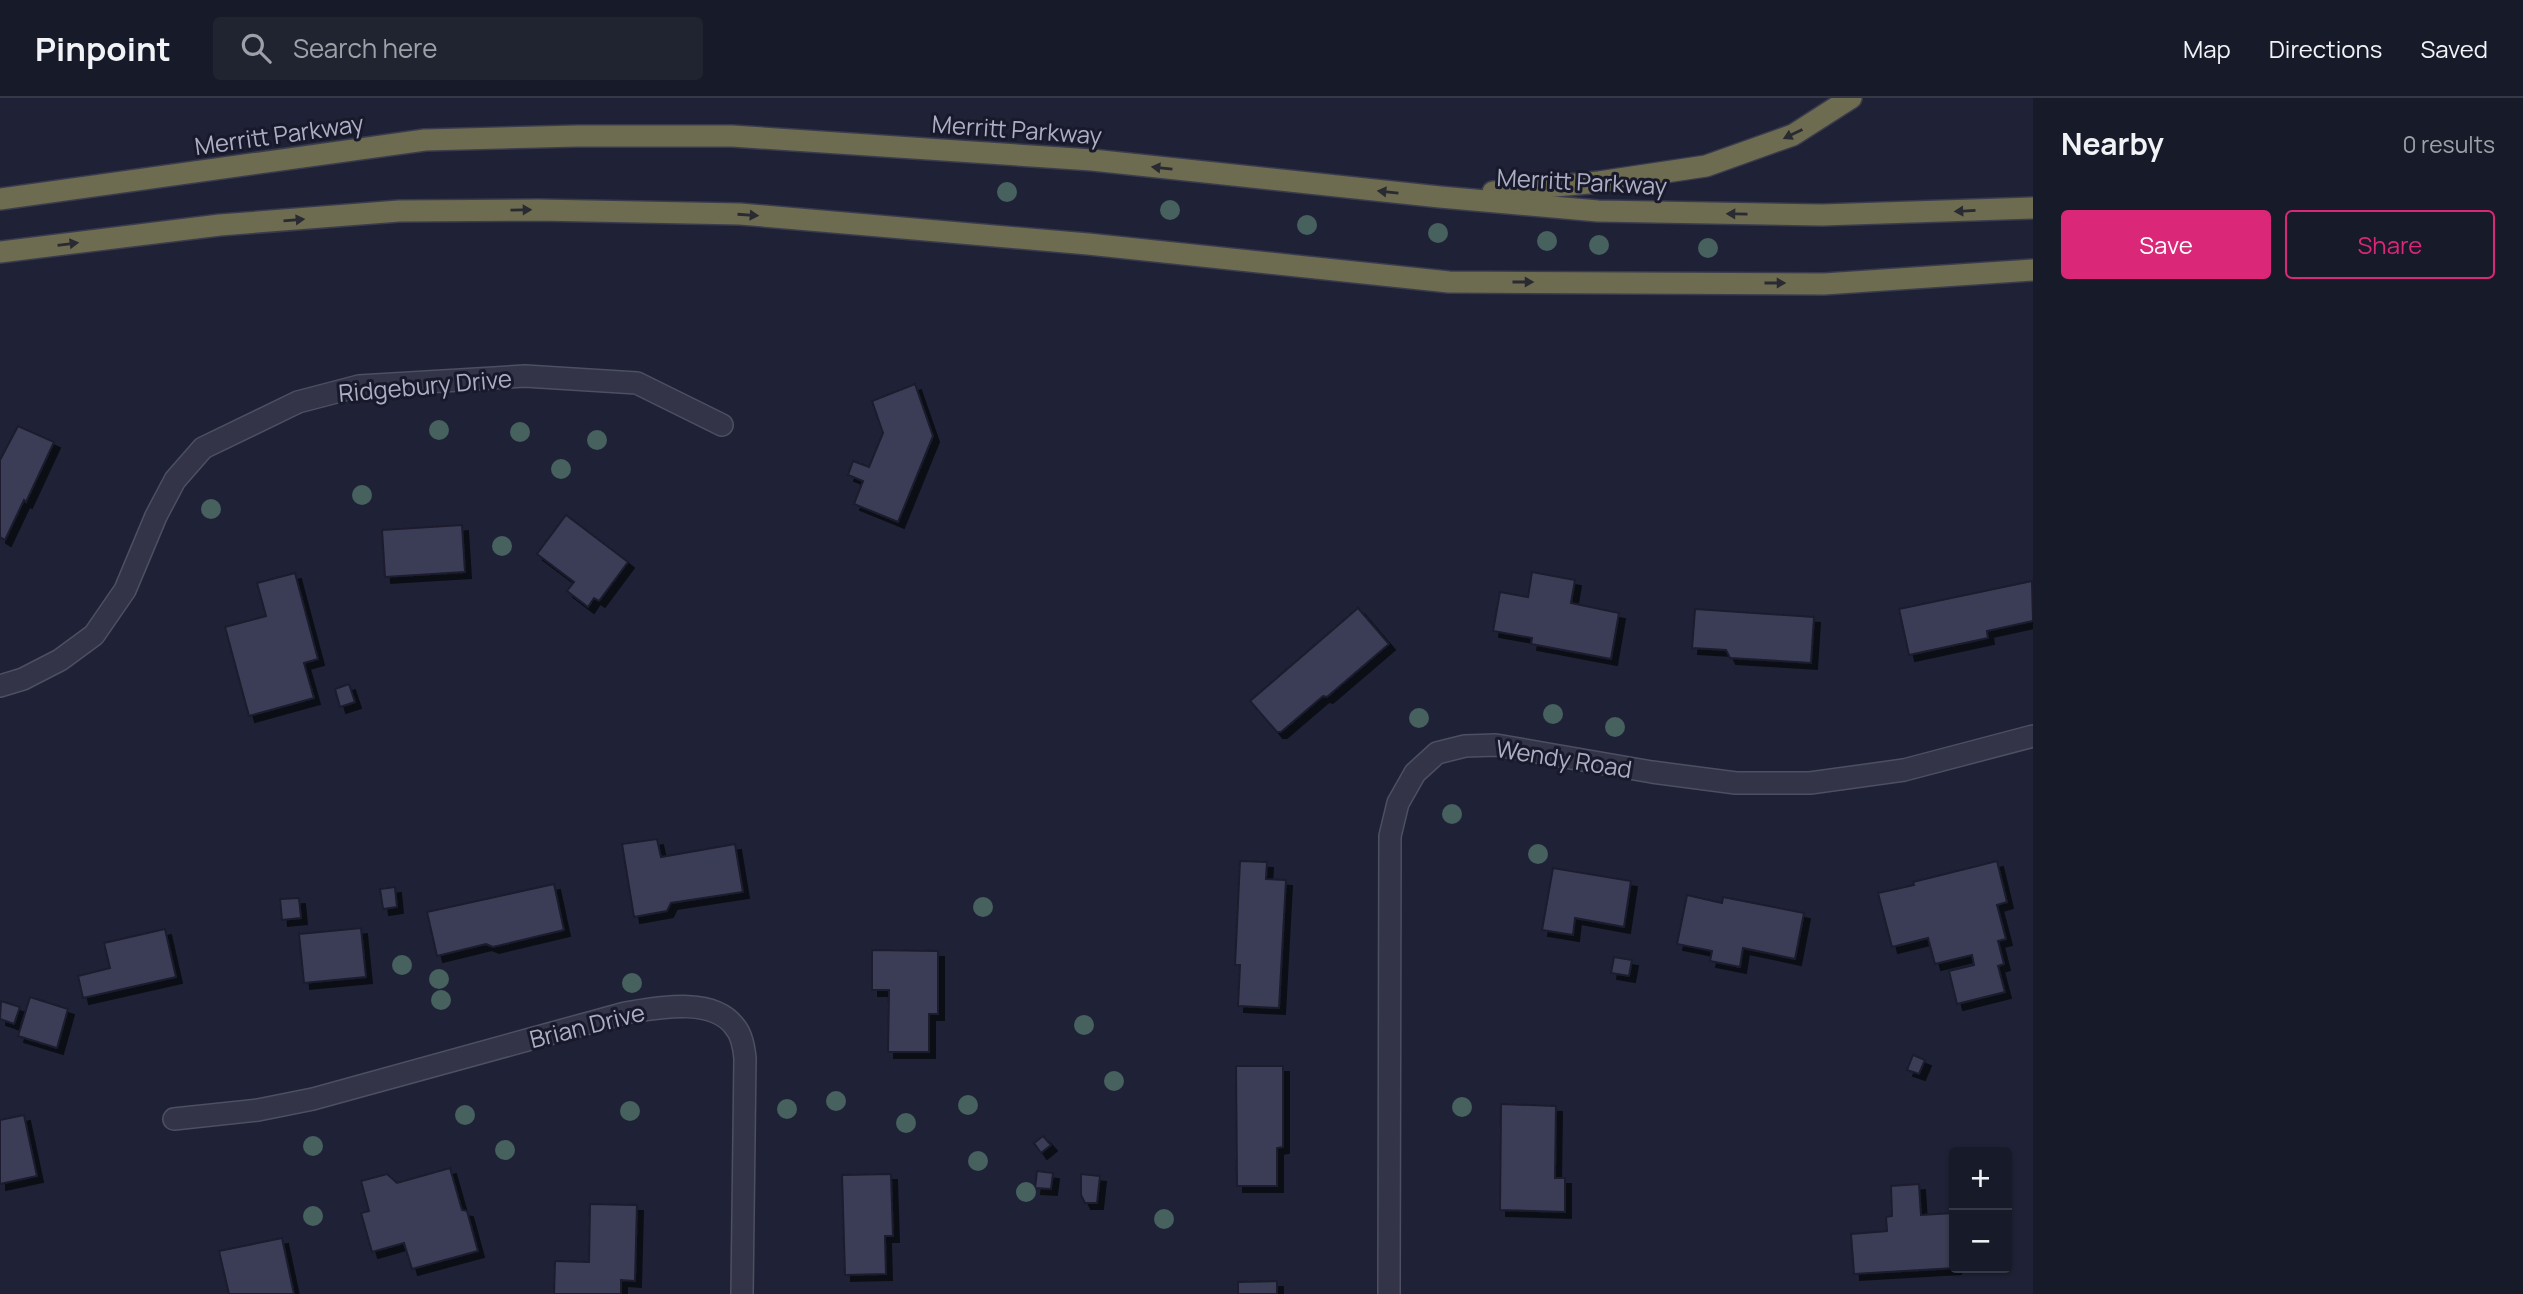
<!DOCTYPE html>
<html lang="en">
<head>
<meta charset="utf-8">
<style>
  :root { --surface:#171a28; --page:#202330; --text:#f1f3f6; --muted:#9ea1a8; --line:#363845; --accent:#db2777 }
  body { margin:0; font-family:Manrope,sans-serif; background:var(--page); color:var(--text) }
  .controls { position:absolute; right:21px; bottom:21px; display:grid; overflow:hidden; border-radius:7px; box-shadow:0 2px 5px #0004 }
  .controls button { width:63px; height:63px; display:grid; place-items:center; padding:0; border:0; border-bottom:2px solid var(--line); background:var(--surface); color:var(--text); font:35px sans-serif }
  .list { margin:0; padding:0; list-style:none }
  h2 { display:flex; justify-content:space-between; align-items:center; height:91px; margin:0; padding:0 28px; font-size:30px }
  h2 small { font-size:23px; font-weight:400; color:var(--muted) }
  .actions { display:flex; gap:14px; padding:21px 28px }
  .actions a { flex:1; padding:16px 0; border:2px solid var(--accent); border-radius:7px; text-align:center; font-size:24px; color:var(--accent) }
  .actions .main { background:var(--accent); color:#fff }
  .icon { flex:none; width:38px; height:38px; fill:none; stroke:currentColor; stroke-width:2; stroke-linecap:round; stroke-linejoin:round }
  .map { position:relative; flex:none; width:2033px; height:1196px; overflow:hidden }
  header { display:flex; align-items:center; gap:42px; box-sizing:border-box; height:98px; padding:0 35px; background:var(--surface); border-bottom:2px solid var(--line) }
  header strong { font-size:33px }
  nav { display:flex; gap:38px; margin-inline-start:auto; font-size:24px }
  .search { width:490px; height:63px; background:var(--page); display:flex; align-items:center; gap:18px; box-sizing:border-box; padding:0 24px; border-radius:7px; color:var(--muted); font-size:26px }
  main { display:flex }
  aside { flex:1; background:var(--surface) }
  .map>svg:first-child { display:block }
</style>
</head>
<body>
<header>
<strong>Pinpoint</strong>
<div class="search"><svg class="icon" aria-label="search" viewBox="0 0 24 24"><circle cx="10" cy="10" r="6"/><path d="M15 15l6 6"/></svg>Search here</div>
<nav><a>Map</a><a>Directions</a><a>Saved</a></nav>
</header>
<main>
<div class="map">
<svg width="2033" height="1196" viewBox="0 0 2033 1196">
  <defs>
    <filter id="shadow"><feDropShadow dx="6" dy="6" stdDeviation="0" flood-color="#0009"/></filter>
  </defs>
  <rect width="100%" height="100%" fill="#1f2236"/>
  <g fill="#3b3d56" stroke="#1a1c2d" stroke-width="2" filter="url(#shadow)">
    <path d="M915 286 933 338 898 424 854 406 863 383 848 377 853 363 869 369 883 335 872 303Z"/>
    <path d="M18 328 54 344 26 404 24 402 5 442 0 439V362Z"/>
    <path d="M566 417 628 464 599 503 594 500 588 509 567 493 574 484 537 456Z"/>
    <path d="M462 427 465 474 385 479 382 432Z"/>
    <path d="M1532 474 1575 482 1571 505 1619 515 1611 561 1531 546 1532 540 1493 533 1500 494 1528 499Z"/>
    <path d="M295 475 318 561 304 565 314 600 249 618 225 529 266 518 257 485Z"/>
    <path d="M2032 483 2033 523 1987 533 1988 540 1909 557 1899 511Z"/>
    <path d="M1358 510 1389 546 1327 599 1323 598 1281 634H1277L1250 603Z"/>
    <path d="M1695 511 1814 519 1811 565 1730 560 1726 552 1692 550Z"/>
    <path d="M349 586 355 604 340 609 335 591Z"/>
    <path d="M657 741 661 759 735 746 743 794 671 805 667 813 634 819 622 746Z"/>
    <path d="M1240 763 1267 764 1266 781 1286 782 1279 910 1238 908 1240 867H1235Z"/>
    <path d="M1997 763 2007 804 1997 807 2006 841 1998 843 2004 866 1998 868 2005 894 1957 906 1949 873 1974 867 1972 857 1935 866 1928 840 1892 849 1878 795 1914 787 1913 784Z"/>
    <path d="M1553 770 1631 783 1624 829 1575 820 1573 837 1542 832Z"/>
    <path d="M554 786 564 832 493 849 486 846 437 858 427 814Z"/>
    <path d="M395 789 397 809 383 811 380 791Z"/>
    <path d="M1687 797 1722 805 1723 799 1804 815 1795 861 1743 850 1740 869 1710 863 1712 853 1677 846Z"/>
    <path d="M299 800 301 820 282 822 280 801Z"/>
    <path d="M361 830 366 879 304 885 299 836Z"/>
    <path d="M165 831 176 879 83 900 78 878 110 870 104 845Z"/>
    <path d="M872 852 938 853V916H929V954H888L889 892H872Z"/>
    <path d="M1614 859 1632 862 1629 878 1611 875Z"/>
    <path d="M30 899 68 911 57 950 18 938Z"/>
    <path d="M1 903 20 909 14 926 0 921Z"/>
    <path d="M1913 957 1925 962 1919 976 1907 972Z"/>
    <path d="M1236 968H1283V1049L1277 1050V1088H1237Z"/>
    <path d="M1501 1006 1556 1008 1555 1080H1565V1114L1500 1112Z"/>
    <path d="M24 1017 37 1078 0 1086V1022Z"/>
    <path d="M1043 1038 1051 1047 1041 1055 1034 1045Z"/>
    <path d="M450 1070 462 1112 467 1113 478 1153 412 1171 404 1145 372 1154 361 1115 369 1113 361 1083 387 1076 397 1085Z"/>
    <path d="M1037 1073 1053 1075 1051 1091 1035 1090Z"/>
    <path d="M891 1076 893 1138H885L886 1176 845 1177 842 1077Z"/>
    <path d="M1081 1076 1100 1078 1097 1105H1085L1081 1097Z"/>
    <path d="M1919 1086 1921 1117 1954 1115 1955 1170 1854 1176 1851 1136 1887 1133 1886 1119 1892 1118 1891 1088Z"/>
    <path d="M590 1106 637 1107 635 1183 621 1182V1196H554L555 1163 589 1164Z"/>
    <path d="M282 1140 294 1196H229L219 1153Z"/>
    <path d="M1277 1183V1196H1238V1184Z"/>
  </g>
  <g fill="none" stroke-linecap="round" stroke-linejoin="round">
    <g stroke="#4d4f62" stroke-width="24">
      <g id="street">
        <path d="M0 588 23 581 60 562 94 537 125 492 156 418 175 382 203 350 298 304 359 288 525 278 637 285 722 327"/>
        <path d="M174 1021 258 1012 313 1001 625 915C657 910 713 898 735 929 742 937 744 950 745 960L742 1196"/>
        <path d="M1389 1196 1390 738 1398 705 1415 675 1437 655 1465 648 1496 647 1652 674 1736 685H1810L1904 672 2033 638"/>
      </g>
    </g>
    <g stroke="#3a3c4e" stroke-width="24">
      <g id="highway">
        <path d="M1493 94 1599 84 1706 68 1793 37 1851 0"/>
        <path d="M0 101 425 42 577 38H732L1092 62 1440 99 1598 113 1822 117 2033 110"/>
        <path d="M0 154 220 127 399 113 538 112 740 116 1088 146 1449 184 1824 186 2033 172"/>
      </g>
    </g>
    <use href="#street" stroke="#333447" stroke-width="21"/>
    <use href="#highway" stroke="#6d6b50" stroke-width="21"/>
  </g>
  <g fill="#46615e">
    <circle cx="1007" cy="94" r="10"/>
    <circle cx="1170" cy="112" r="10"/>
    <circle cx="1307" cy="127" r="10"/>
    <circle cx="1438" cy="135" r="10"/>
    <circle cx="1547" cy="143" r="10"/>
    <circle cx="1599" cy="147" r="10"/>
    <circle cx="1708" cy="150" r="10"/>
    <circle cx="439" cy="332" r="10"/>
    <circle cx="520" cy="334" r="10"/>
    <circle cx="597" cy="342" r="10"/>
    <circle cx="561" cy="371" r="10"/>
    <circle cx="362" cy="397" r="10"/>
    <circle cx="211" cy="411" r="10"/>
    <circle cx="502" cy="448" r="10"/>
    <circle cx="1553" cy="616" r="10"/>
    <circle cx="1419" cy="620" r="10"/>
    <circle cx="1615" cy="629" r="10"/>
    <circle cx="1452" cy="716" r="10"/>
    <circle cx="1538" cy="756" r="10"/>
    <circle cx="983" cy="809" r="10"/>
    <circle cx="402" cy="867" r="10"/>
    <circle cx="439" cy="881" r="10"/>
    <circle cx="632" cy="885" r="10"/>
    <circle cx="441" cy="902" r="10"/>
    <circle cx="1084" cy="927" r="10"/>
    <circle cx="1114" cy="983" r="10"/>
    <circle cx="836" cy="1003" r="10"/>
    <circle cx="968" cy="1007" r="10"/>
    <circle cx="1462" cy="1009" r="10"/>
    <circle cx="787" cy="1011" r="10"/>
    <circle cx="630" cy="1013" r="10"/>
    <circle cx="465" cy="1017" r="10"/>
    <circle cx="906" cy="1025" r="10"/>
    <circle cx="313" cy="1048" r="10"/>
    <circle cx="505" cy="1052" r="10"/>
    <circle cx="978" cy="1063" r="10"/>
    <circle cx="1026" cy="1094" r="10"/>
    <circle cx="313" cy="1118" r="10"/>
    <circle cx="1164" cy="1121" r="10"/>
  </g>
  <defs><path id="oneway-solid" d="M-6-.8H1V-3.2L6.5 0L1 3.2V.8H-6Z" transform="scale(1.75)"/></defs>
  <g fill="#292a32">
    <use href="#oneway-solid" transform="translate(1793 36) rotate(154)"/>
    <use href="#oneway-solid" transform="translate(1162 70) rotate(-174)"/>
    <use href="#oneway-solid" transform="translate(1388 94) rotate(-174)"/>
    <use href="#oneway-solid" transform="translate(521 112) rotate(-1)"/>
    <use href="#oneway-solid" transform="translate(1965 113) rotate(177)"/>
    <use href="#oneway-solid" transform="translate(1737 116) rotate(-179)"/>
    <use href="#oneway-solid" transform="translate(748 117) rotate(4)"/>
    <use href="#oneway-solid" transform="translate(294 122) rotate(-5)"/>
    <use href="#oneway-solid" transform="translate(68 146) rotate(-7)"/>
    <use href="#oneway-solid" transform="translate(1523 184)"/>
    <use href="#oneway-solid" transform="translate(1775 185)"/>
  </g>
  <g text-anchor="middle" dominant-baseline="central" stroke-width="6" stroke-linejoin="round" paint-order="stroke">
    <g font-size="24" fill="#adaec4" stroke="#181a2b">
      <text transform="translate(1017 31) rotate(4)">Merritt Parkway</text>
      <text transform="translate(279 36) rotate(-8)">Merritt Parkway</text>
      <text transform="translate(1582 83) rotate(3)">Merritt Parkway</text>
      <text transform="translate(425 287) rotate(-5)">Ridgebury Drive</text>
      <text transform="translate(1564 660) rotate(9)">Wendy Road</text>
      <text transform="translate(587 927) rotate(-14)">Brian Drive</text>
    </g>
  </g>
</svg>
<div class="controls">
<button>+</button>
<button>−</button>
</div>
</div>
<aside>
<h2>Nearby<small>0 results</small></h2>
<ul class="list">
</ul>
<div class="actions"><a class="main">Save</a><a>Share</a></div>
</aside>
</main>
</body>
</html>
